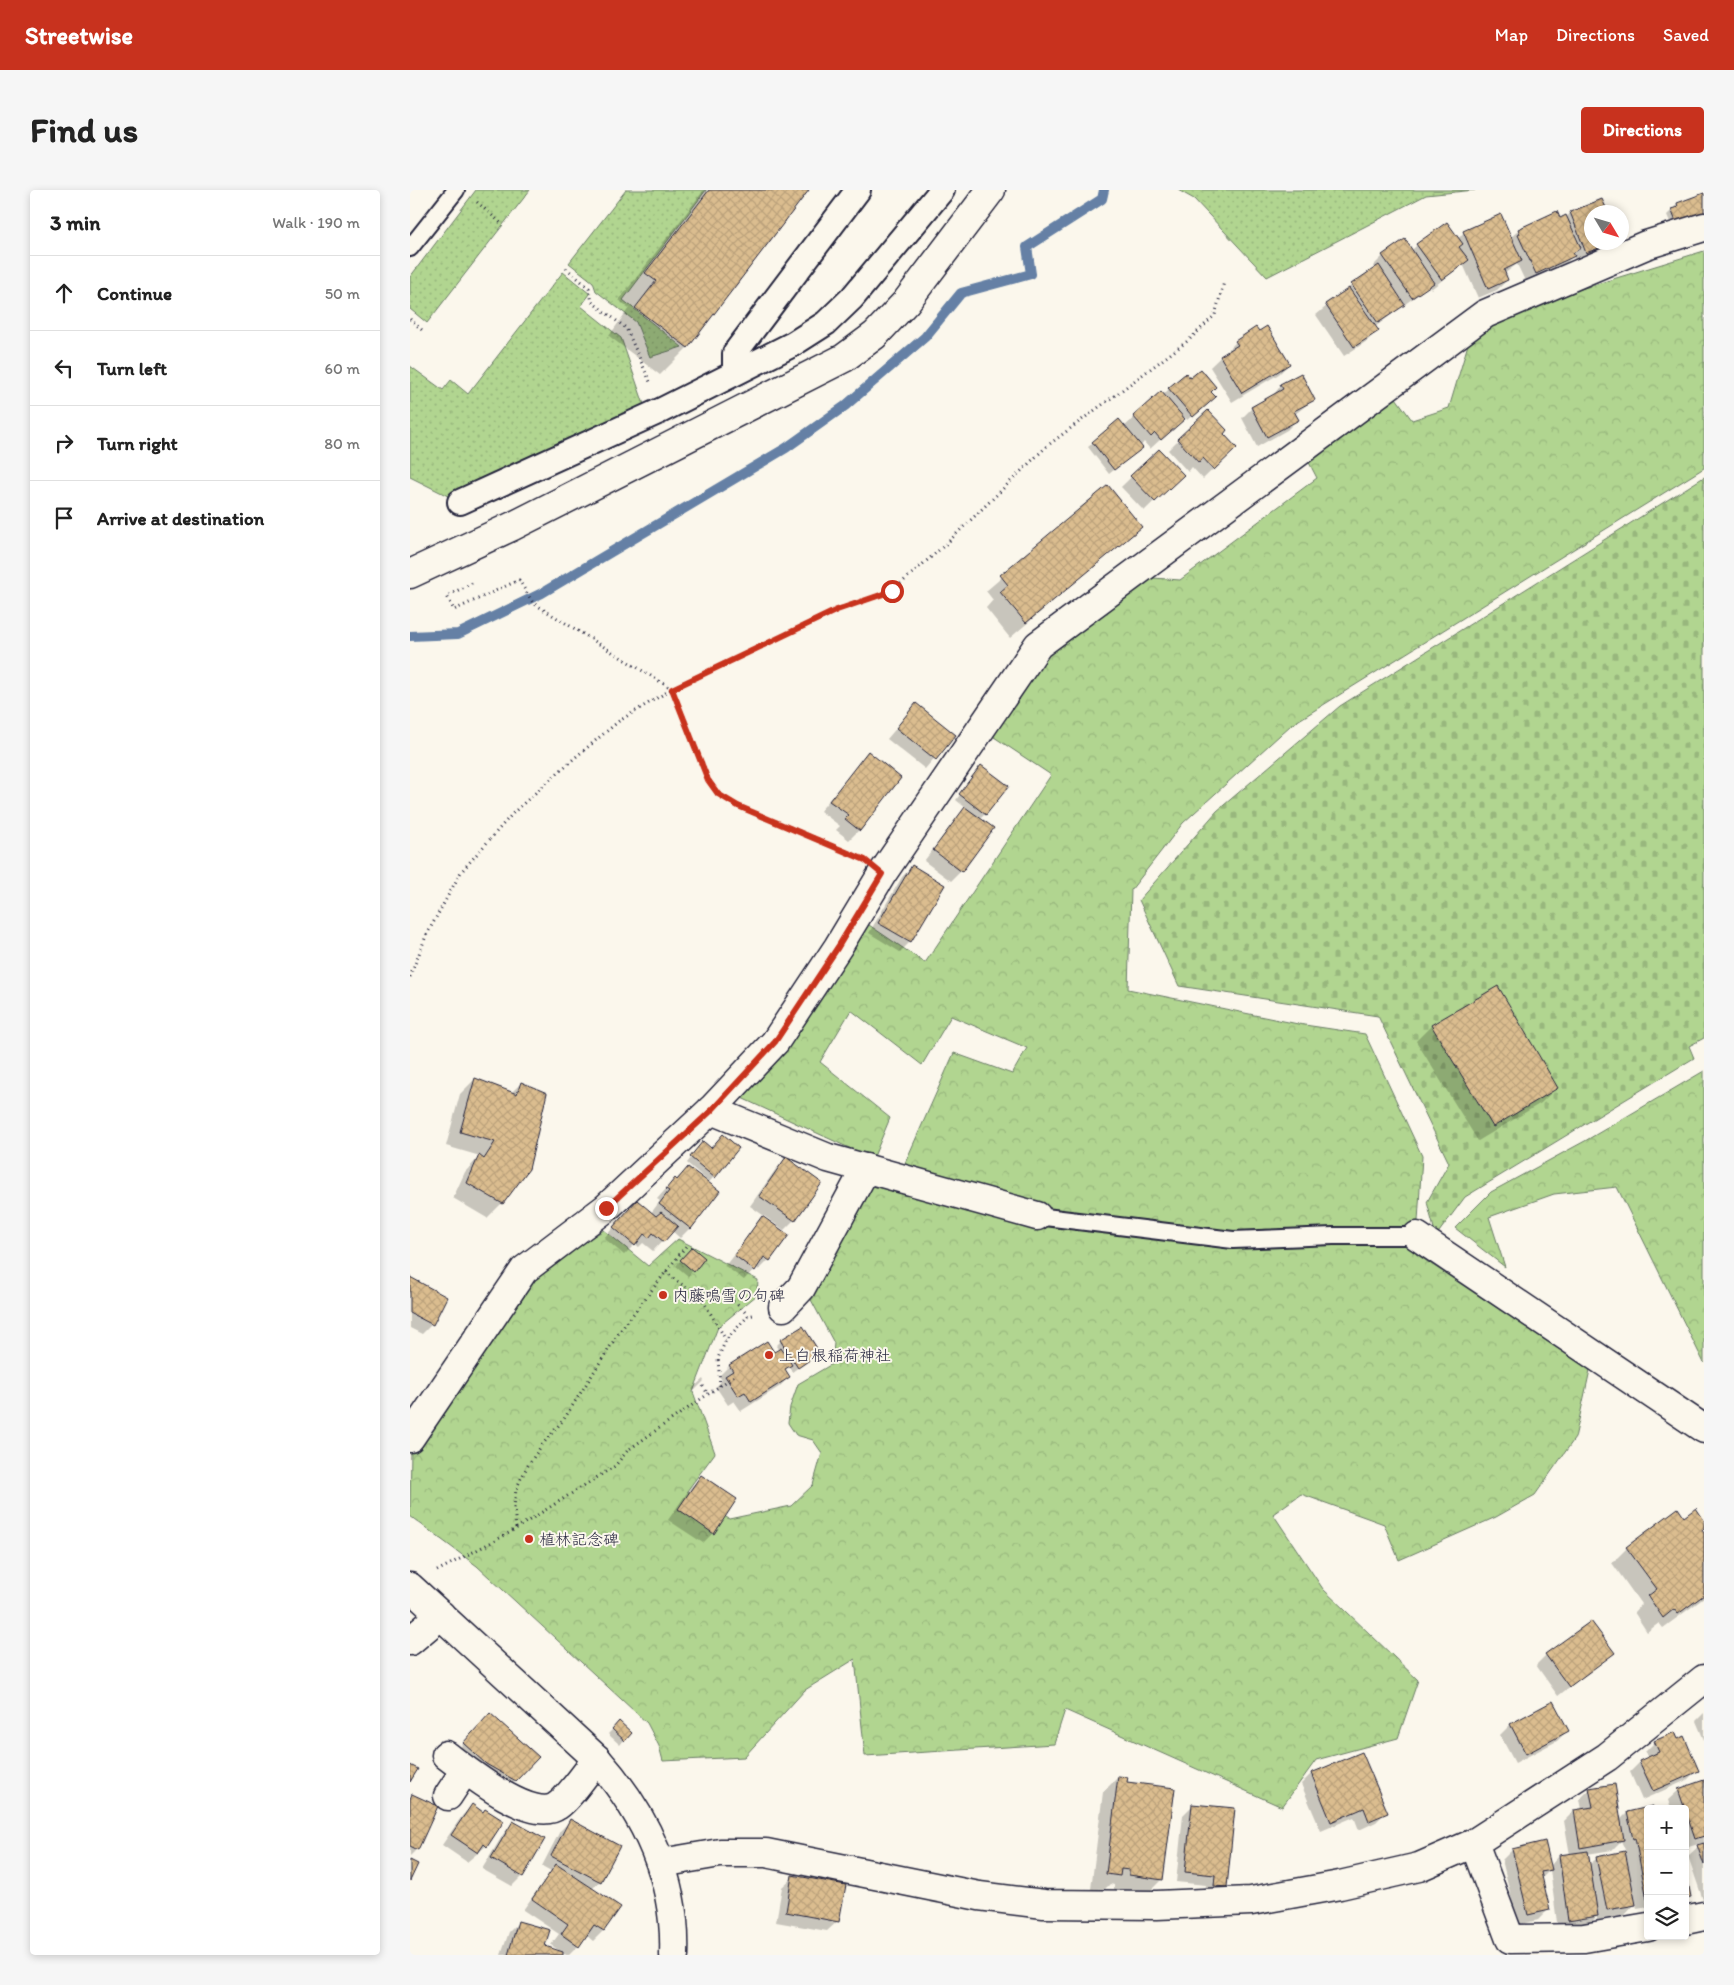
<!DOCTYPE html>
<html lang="en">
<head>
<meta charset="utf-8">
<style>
  :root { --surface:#fff; --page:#f6f6f6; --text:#222; --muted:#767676; --line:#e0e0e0; --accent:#c8321e }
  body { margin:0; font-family:Itim,"Klee One",sans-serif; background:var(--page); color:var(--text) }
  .controls { position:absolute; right:15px; bottom:15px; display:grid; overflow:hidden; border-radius:5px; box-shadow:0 2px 8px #0003 }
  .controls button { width:45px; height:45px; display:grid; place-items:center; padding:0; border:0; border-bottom:1px solid var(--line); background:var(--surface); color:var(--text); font:25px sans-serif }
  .compass { position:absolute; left:1174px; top:15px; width:45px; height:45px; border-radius:50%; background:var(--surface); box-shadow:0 2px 8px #0003; rotate:128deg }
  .stop { position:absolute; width:15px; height:15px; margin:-11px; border:4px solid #c8321e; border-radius:50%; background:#fff }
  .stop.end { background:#c8321e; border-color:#fff; box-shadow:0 1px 5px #0008 }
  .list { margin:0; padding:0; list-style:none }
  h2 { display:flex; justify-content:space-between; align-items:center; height:65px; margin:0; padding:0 20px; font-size:21px }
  h2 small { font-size:16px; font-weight:400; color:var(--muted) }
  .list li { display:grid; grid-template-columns:32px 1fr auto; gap:15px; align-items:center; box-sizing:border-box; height:75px; padding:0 20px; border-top:1px solid var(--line) }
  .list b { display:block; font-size:19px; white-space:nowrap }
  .list em { font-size:16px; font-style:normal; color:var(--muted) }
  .icon { flex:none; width:28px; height:28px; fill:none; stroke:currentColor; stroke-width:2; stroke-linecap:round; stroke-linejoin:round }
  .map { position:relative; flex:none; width:1294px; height:1765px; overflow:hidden; border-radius:5px }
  header { display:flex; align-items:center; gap:30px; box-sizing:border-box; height:70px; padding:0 25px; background:var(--accent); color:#fff }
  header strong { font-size:24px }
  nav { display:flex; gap:28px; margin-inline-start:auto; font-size:18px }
  .intro { display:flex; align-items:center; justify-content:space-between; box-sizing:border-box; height:120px; padding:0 30px }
  h1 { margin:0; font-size:35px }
  .button { padding:12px 22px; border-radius:5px; background:var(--accent); color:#fff; font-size:18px; font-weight:700 }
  main { display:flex; gap:30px; padding:0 30px }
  aside { flex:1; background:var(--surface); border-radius:5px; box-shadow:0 2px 8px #0003 }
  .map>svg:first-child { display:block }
</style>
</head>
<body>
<header>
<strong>Streetwise</strong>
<nav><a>Map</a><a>Directions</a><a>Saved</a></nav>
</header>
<div class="intro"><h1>Find us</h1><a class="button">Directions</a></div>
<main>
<aside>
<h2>3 min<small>Walk · 190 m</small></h2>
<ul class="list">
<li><svg class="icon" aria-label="ahead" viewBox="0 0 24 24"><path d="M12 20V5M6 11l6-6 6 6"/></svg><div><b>Continue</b></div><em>50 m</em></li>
<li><svg class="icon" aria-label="left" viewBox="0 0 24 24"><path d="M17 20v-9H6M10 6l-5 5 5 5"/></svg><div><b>Turn left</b></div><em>60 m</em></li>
<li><svg class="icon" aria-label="right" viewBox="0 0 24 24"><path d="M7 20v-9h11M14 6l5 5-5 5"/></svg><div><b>Turn right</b></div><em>80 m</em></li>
<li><svg class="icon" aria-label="arrive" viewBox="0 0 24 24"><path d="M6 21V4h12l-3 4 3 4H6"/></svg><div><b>Arrive at destination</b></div></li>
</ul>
</aside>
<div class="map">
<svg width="1294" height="1765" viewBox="0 0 1294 1765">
  <defs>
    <pattern id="grass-dots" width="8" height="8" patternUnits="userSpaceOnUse" patternTransform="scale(1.25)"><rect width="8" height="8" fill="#b1d590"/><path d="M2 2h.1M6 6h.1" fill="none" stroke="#98b77d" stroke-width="1.8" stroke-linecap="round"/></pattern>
    <pattern id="forest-crowns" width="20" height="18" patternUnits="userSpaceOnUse" patternTransform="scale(1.25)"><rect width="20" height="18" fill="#b1d590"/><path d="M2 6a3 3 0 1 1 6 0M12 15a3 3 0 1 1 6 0" fill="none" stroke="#98b77d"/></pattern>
    <pattern id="cemetery-stones" width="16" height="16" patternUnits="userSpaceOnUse" patternTransform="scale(1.25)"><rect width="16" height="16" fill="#b1d590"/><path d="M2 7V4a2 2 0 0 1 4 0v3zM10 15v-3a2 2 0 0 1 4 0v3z" fill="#98b77d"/></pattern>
    <pattern id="building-cross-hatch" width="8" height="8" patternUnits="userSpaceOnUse" patternTransform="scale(1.25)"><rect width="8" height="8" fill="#dbbd8f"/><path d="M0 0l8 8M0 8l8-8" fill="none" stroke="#bca27c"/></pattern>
  </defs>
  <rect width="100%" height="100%" fill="#fbf7ec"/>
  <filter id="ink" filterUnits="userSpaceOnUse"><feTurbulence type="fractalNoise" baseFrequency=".02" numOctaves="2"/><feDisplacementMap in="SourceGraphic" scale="10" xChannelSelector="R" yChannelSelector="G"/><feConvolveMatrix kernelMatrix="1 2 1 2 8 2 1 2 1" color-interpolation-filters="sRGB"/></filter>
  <g filter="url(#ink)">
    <g fill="url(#grass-dots)" stroke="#6a7c66">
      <path d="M66 0H120L17 133 0 119V87Z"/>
      <path d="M216 0H296L213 110 272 157 240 167 226 132 186 101 183 92 159 73Z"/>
      <path d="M768 0H1065L1016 5 857 87 784 9Z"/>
      <path d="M153 82 180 104 171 116 211 148 238 226 50 312 0 287V176L33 200 41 190 58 204Z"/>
    </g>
    <g fill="url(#forest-crowns)" stroke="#6a7c66">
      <path d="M1294 61V278L881 535 773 633 721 700 718 799 888 834 955 844 1012 966 1006 1064 1180 1180 1165 1248 1125 1305 1086 1327 989 1370 974 1334 891 1304 863 1324 913 1399 1008 1490 988 1548 906 1570 872 1617 655 1520 644 1554 455 1566 445 1469 395 1500 334 1567 253 1571 249 1556 237 1533 67 1376 0 1326 1 1260 119 1084 194 1040 238 1076 268 1049 348 1090 347 1105 308 1137 283 1202 305 1263 277 1301 319 1329 381 1316 403 1295 412 1263 403 1250 386 1245 378 1233 380 1217 388 1194 422 1174 424 1153 399 1106 457 993 483 1000 544 863 602 884 617 858 541 826 512 875 441 820 410 872 480 928 463 969 323 904 456 733 515 773 641 585 575 541 642 452 730 387 770 390 907 288 892 259 981 201 1002 230 1039 218 1062 141 1096 122Z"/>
      <path d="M1294 881V1173L1207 997 1144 1004 1079 1027 1095 1077 1045 1038 1081 1002 1175 951Z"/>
    </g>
    <path fill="url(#cemetery-stones)" stroke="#6a7c66" d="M1294 287V848L1279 856 1284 868 1055 1007 1026 1046 1017 1012 1039 973 968 826 769 796 729 710 807 621 930 516Z"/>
    <g fill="#0003" fill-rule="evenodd">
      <path d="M294 0H397L277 158 250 185 199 146 219 118 209 110Z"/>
      <path d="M1294 4 1264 41 1257 25 1263 19 1267 14Z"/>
      <path d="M1192 11 1197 22H1182V52L1193 55 1183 65 1166 72 1163 66 1153 76 1116 93 1107 74 1094 84 1097 90 1087 100 1068 108 1053 74 1021 99 1019 96 965 137 967 141 957 151 934 166 906 125 942 95 965 79 963 76 973 66 1001 61 1007 55 1048 49 1054 42 1100 48 1109 40 1156 28 1160 23Z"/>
      <path d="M826 152 879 174 869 184 822 212 800 177Z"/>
      <path d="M871 195 903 210 884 225 887 230 877 240 847 257 832 228 842 218 862 207Z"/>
      <path d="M759 199 800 202V211L777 230 775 227 740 259 734 252 726 262 699 284 678 257 709 231 714 237 751 203 753 205Z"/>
      <path d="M812 244 825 258 793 289 782 277 778 282 758 260 768 250Z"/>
      <path d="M749 260 772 284 734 321 711 297Z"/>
      <path d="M698 297 730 337 600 448 576 418 583 410 576 401Z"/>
      <path d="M506 515 544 545 515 579 477 549Z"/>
      <path d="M458 563 449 640 439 650 426 640 430 636 410 621Z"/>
      <path d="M567 582 575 624 570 629 551 681 541 691 514 671 556 618 546 610Z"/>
      <path d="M502 677 500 752 490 762 459 743 492 687Z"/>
      <path d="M1087 798 1146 898 1131 913 1068 951 1006 851 1021 836Z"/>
      <path d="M65 889 101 903 111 893 92 1013 77 1028 43 1008 55 982 70 966 36 956 50 904Z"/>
      <path d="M289 958 301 959 304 987 299 992 277 973Z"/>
      <path d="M376 969 410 993 384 1030 374 1040 340 1016 366 979Z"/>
      <path d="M278 978 280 1038 270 1048 262 1041 243 1061 233 1053 229 1057 225 1054 214 1065 194 1048 218 1021 241 1023 250 1011 247 1009 255 1000Z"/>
      <path d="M352 1028 349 1064 358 1071 349 1080 346 1077 334 1090 315 1076Z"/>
      <path d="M277 1063 293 1069 278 1086 266 1076Z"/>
      <path d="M0 1089 35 1107 22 1134 12 1144 0 1138Z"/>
      <path d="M392 1138 408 1163 382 1182 379 1176 374 1181 379 1187 369 1197 331 1221 324 1211 318 1215 306 1197 312 1190 309 1186 319 1176 357 1152 364 1164 369 1161 366 1156 371 1151Z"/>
      <path d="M293 1189 294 1191 284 1201 282 1199Z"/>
      <path d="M291 1287 325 1310 303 1343 293 1353 258 1330 281 1297Z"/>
      <path d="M1268 1320 1274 1328 1294 1332V1338L1291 1341 1294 1345V1408L1253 1438 1249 1433 1237 1442 1224 1422 1231 1414 1202 1373 1217 1358Z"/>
      <path d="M1203 1463 1148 1506 1126 1475 1136 1465Z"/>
      <path d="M1143 1513 1157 1541 1147 1551 1105 1573 1090 1545 1100 1535Z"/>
      <path d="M1294 1523V1550L1286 1531Z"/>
      <path d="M70 1535 106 1590 95 1600 44 1564Z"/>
      <path d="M205 1537 214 1550 210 1555 198 1544Z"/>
      <path d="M1267 1550 1287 1580 1277 1590 1232 1610 1220 1582 1230 1572 1238 1568 1235 1562 1245 1552Z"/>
      <path d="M952 1564 976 1622 966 1632 949 1640 944 1627 911 1641 891 1594 901 1584Z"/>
      <path d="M708 1587 715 1593 752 1689 737 1704 704 1700V1695L700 1694 694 1700 681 1699 693 1602Z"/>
      <path d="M1294 1591V1713L1278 1666 1292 1653 1275 1658V1619H1261L1258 1610 1269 1600Z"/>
      <path d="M1180 1599 1209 1631 1217 1623 1238 1619V1717L1227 1719 1226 1713 1215 1725 1187 1730V1726L1177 1736 1148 1740 1140 1680 1131 1689 1138 1720 1128 1730 1108 1735 1092 1670 1102 1660 1140 1676 1149 1666 1160 1665 1154 1631 1164 1621 1172 1620 1170 1609ZM1211 1651 1216 1662 1187 1668 1179 1675 1177 1664 1202 1660Z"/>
      <path d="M2 1606 7 1659 0 1666V1608Z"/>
      <path d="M783 1615 816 1696 806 1706H794L796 1695 766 1692 773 1625Z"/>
      <path d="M62 1616 76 1656 57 1672 32 1655 52 1626Z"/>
      <path d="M160 1631 190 1691 182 1699 193 1741 183 1751 176 1745 168 1756 159 1765H156L141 1755 149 1744 113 1720 141 1681 132 1676 150 1641Z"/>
      <path d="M104 1632 112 1686 102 1696 72 1679 94 1643Z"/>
      <path d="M383 1687 428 1731 417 1741 366 1732 372 1697Z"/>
      <path d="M109 1732 133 1757 151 1765H91L99 1742Z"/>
    </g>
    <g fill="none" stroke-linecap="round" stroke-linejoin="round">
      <path stroke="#6580a5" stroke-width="10" d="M0 446 48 444 132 403 376 258 435 216 515 147 551 103 621 84 617 57 692 9 694 0"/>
    </g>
    <g fill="url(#building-cross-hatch)" stroke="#22223b">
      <path d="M299 0H399L278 158 225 118 246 91 235 83Z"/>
      <path d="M1294 3V28L1268 37 1261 19 1268 17 1267 13Z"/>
      <path d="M1192 9 1198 22H1182V52H1193L1194 56 1176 63 1160 22Z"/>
      <path d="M1147 21 1150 28 1156 25 1171 58 1163 63 1165 66 1126 84 1108 45 1110 44 1108 39Z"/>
      <path d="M1091 24 1112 71 1094 80 1098 90 1078 99 1053 41Z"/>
      <path d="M1037 32 1053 54 1049 57 1059 70 1032 90 1006 54Z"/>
      <path d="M995 49 1024 93 1002 108 972 65Z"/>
      <path d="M969 75 995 115 968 133 941 94Z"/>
      <path d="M939 98 969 141 944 157 915 114Z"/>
      <path d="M857 136 880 174 832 203 810 166 828 155 825 151 846 137 849 141Z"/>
      <path d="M791 179 806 197 801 202 806 207 783 227 758 198 776 183 780 188Z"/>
      <path d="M891 183 905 210 884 221 889 230 857 247 841 217 873 199 870 194Z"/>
      <path d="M751 201 775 229 751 250 745 243 741 247 723 226Z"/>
      <path d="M798 220 817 240 814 244 827 258 804 280 793 268 789 273 767 249Z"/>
      <path d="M709 229 733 258 704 280 682 252Z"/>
      <path d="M749 259 774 285 745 312 720 286Z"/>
      <path d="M698 295 732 337 616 433 590 402 598 395 590 385Z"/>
      <path d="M506 513 546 545 526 570 486 538Z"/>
      <path d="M458 561 491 588 450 641 435 629 439 625 419 611Z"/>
      <path d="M571 575 599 596 576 625 549 604Z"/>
      <path d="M555 617 584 638 552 682 523 660Z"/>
      <path d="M502 675 535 695 501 752 468 733Z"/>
      <path d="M1088 796 1148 898 1083 937 1021 835Z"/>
      <path d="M65 888 107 904 111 892 137 903 119 979 93 1014 57 993 69 965 74 969 85 952 50 942Z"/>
      <path d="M313 944 329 958 305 988 280 967 293 951 301 958Z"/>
      <path d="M376 967 412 993 385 1031 349 1006Z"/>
      <path d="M278 977 310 1001 281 1039 249 1014 259 1001 256 999 265 988 267 990Z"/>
      <path d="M227 1010 246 1026 251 1022 268 1036 254 1052 243 1043 239 1048 234 1044 225 1056 203 1037Z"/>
      <path d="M352 1026 379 1045 360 1071 354 1067 345 1081 324 1065Z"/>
      <path d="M282 1057 295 1068 284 1082 270 1070Z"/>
      <path d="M0 1087 37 1107 23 1135 0 1123Z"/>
      <path d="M393 1136 410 1163 388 1178 370 1150Z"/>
      <path d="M357 1151 364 1162 371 1158 382 1175 375 1179 380 1187 341 1212 335 1202 328 1206 315 1186 323 1181 319 1175Z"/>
      <path d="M291 1285 327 1309 304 1344 268 1319Z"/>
      <path d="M1268 1318 1274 1327 1286 1318 1294 1330V1338L1292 1340 1294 1343V1405L1268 1424 1264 1419 1253 1428 1238 1406 1247 1399 1216 1357Z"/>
      <path d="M1181 1431 1205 1463 1159 1497 1135 1464Z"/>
      <path d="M1143 1511 1159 1541 1116 1564 1100 1534Z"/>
      <path d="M80 1523 129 1567 106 1591 76 1574 53 1553Z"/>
      <path d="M209 1531 222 1543 215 1551 202 1539Z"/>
      <path d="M1265 1542 1268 1549 1274 1546 1289 1581 1243 1601 1229 1571 1249 1562 1244 1551Z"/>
      <path d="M952 1562 978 1623 959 1631 954 1618 921 1632 901 1583Z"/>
      <path d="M0 1575 8 1579 0 1592Z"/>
      <path d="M708 1586 718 1587 717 1592 765 1598 753 1690 719 1685V1680L711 1679 710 1686 696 1684Z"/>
      <path d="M1294 1590V1646L1285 1649 1268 1599Z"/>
      <path d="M1205 1594 1214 1650 1170 1658 1164 1620 1183 1617 1179 1598Z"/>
      <path d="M2 1604 28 1616 8 1660 0 1656V1609Z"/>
      <path d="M62 1614 73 1622 75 1619 94 1631 77 1657 74 1654 68 1663 41 1645Z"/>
      <path d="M782 1614 825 1618 817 1697 804 1696 805 1685 775 1682Z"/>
      <path d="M1243 1616V1619H1238L1237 1709 1225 1648 1223 1649 1217 1622Z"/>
      <path d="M160 1629 210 1656 191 1692 141 1666Z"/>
      <path d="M103 1631 135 1649 113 1687 81 1668Z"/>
      <path d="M1135 1651 1142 1680 1131 1682 1140 1720 1118 1725 1102 1659Z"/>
      <path d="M1294 1653V1675L1287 1655Z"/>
      <path d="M1178 1661 1188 1726 1158 1731 1149 1665Z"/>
      <path d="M1215 1661 1226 1715 1197 1720 1186 1667Z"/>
      <path d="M0 1670 8 1674 0 1691Z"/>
      <path d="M146 1674 211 1717 194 1741 184 1735 169 1757 151 1744 158 1734 122 1709Z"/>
      <path d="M1275 1676 1281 1707 1275 1708Z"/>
      <path d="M382 1685 436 1695 429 1732 376 1722Z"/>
      <path d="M108 1731 140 1740 135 1756 153 1762V1765H98Z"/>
    </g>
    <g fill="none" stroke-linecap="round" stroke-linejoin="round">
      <g stroke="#22223b" stroke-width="20">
        <g id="service">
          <path d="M0 58 46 0"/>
          <path d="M627 1026 823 1050 923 1046H1007"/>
        </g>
      </g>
      <g stroke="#22223b" stroke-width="28">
        <g id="pedestrian">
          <path d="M325 182V163L448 0"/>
          <path d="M50 312 252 220 383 154 416 133 442 108 532 0"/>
        </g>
      </g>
      <g stroke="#22223b" stroke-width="31">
        <g id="minor">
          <path d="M301 920 418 968 627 1026"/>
          <path d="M1007 1046 1294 1239"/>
          <path d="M373 1117 391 1098 456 978"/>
          <path d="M0 1248 114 1080 196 1018 301 920 365 852 428 757 472 684 628 455 1075 124 1236 55 1294 37"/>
          <path d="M0 1451 31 1425"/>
          <path d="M36 1565C56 1580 122 1634 147 1616 159 1608 177 1581 187 1569"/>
          <path d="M38 1606 55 1580"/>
          <path d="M251 1673 310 1663H356L569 1706 634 1714 747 1715 841 1711 930 1695 1009 1677 1064 1653"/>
          <path d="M1275 1730 1294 1726"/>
          <path d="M1238 1737 1174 1748 1100 1749 1064 1653 1197 1567 1294 1489"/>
        </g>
      </g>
      <g stroke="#22223b" stroke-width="31">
        <g id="tertiary">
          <path d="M0 384 103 336 434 168 465 145 496 112 581 0"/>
          <path d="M0 1397 187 1569C236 1624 267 1691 264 1765"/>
        </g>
      </g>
      <g stroke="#22223b" stroke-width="3" stroke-dasharray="1 4" stroke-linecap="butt">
        <path d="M67 12 93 35"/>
        <path d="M156 78 179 98 182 112 216 138 241 194"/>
        <path d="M0 129 12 140"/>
        <path d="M62 393 37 406 44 420 109 390 123 413 262 499 299 590 308 604 328 616 447 666"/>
        <path d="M0 787 16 746 51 682 104 622 161 571 209 531 262 499 427 420 482 401 536 354 637 256 779 150 805 125 814 92"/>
        <path d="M256 1081C280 1108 298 1096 324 1112 330 1115 334 1121 338 1126L343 1125"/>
        <path d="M288 1102 316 1150"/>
        <path d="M293 1196 298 1204"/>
        <path d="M310 1196 308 1168 316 1150 338 1126"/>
        <path d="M106 1338 104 1318 106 1299 117 1277 132 1255 154 1229 210 1141 276 1056"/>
        <path d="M27 1381 99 1343 205 1276 218 1260 324 1186"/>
      </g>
      <use href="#service" stroke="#fbf7ec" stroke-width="16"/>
      <use href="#pedestrian" stroke="#fbf7ec" stroke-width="24"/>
      <use href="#minor" stroke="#fbf7ec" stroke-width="28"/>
      <use href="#tertiary" stroke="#fbf7ec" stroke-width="28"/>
    </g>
  </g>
  <g fill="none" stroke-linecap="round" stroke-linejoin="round" filter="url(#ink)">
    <path stroke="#c8321e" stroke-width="6" d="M196 1018 302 920 365 852 428 757 472 684 455 670 328 616 308 604 298 590 262 499 427 420 482 401"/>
  </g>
  <g fill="#c8321e" stroke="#fbf7ec" stroke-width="2">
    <circle cx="253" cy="1105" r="5"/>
    <circle cx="359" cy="1165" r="5"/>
    <circle cx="119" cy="1349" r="5"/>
  </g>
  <g text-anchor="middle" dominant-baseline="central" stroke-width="4" stroke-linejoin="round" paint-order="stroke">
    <g font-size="16" fill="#22223b" stroke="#fbf7ec" text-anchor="start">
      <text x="263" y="1105">内藤鳴雪の句碑</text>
      <text x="369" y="1165">上白根稲荷神社</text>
      <text x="129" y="1349">植林記念碑</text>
    </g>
  </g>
</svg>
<div class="controls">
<button>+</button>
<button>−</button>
<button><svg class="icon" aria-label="layers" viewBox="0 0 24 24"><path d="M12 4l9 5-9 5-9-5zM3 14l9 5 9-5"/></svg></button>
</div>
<svg class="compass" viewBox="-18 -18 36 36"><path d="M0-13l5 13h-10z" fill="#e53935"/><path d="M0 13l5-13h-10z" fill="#767676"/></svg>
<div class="stop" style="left:482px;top:401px"></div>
<div class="stop end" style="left:196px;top:1018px"></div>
</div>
</main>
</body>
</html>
